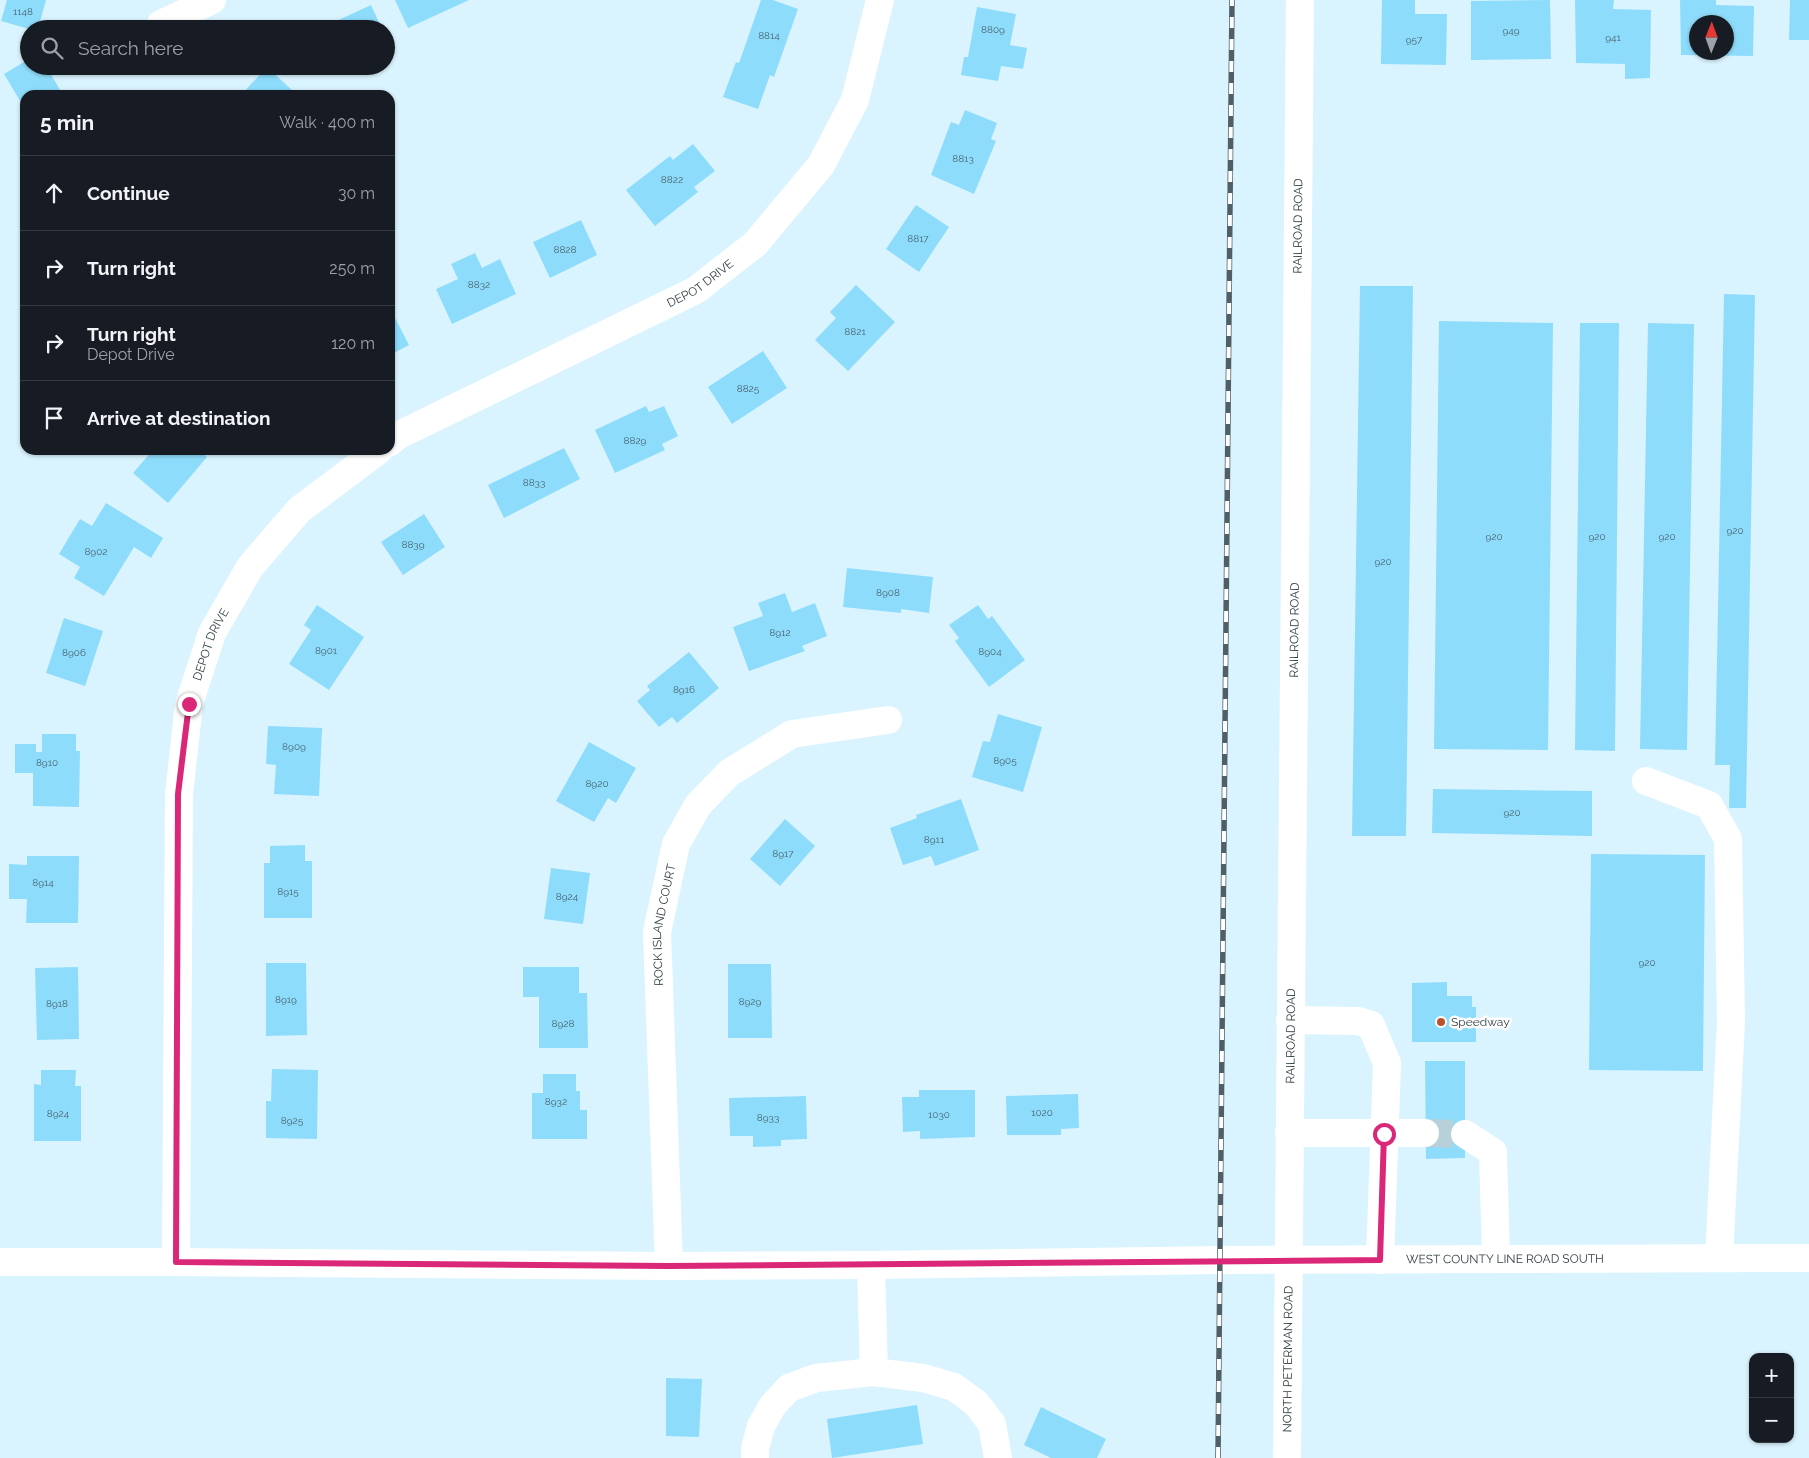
<!DOCTYPE html>
<html lang="en">
<head>
<meta charset="utf-8">
<style>
  :root { --surface:#171b24; --page:#242831; --text:#f1f3f6; --muted:#9ea1a6; --line:#363941 }
  body { margin:0; font-family:Raleway,sans-serif; background:var(--page); color:var(--text) }
  .controls { position:absolute; right:15px; bottom:15px; display:grid; overflow:hidden; border-radius:10px; box-shadow:0 1px 4px #0004 }
  .controls button { width:45px; height:45px; display:grid; place-items:center; padding:0; border:0; border-bottom:1px solid var(--line); background:var(--surface); color:var(--text); font:25px sans-serif }
  .compass { position:absolute; left:1689px; top:15px; width:45px; height:45px; border-radius:50%; background:var(--surface); box-shadow:0 1px 4px #0004; rotate:1deg }
  .stop { position:absolute; width:15px; height:15px; margin:-11px; border:4px solid #db2777; border-radius:50%; background:#fff }
  .stop.end { background:#db2777; border-color:#fff; box-shadow:0 1px 5px #0008 }
  .list { margin:0; padding:0; list-style:none }
  h2 { display:flex; justify-content:space-between; align-items:center; height:65px; margin:0; padding:0 20px; font-size:21px }
  h2 small { font-size:16px; font-weight:400; color:var(--muted) }
  .list li { display:grid; grid-template-columns:32px 1fr auto; gap:15px; align-items:center; box-sizing:border-box; height:75px; padding:0 20px; border-top:1px solid var(--line) }
  .list b { display:block; font-size:19px; white-space:nowrap }
  .list p { margin:0; font-size:16px; white-space:nowrap; color:var(--muted) }
  .list em { font-size:16px; font-style:normal; color:var(--muted) }
  .icon { flex:none; width:28px; height:28px; fill:none; stroke:currentColor; stroke-width:2; stroke-linecap:round; stroke-linejoin:round }
  .map { position:relative; flex:none; width:1809px; height:1458px; overflow:hidden }
  .search { position:absolute; background:var(--surface); box-shadow:0 1px 4px #0004; left:20px; top:20px; width:375px; height:55px; display:flex; align-items:center; gap:12px; box-sizing:border-box; padding:0 18px; border-radius:28px; color:var(--muted); font-size:19px }
  .panel { position:absolute; background:var(--surface); box-shadow:0 1px 4px #0004; left:20px; top:90px; width:375px; height:365px; border-radius:15px }
  .map>svg:first-child { display:block }
</style>
</head>
<body>
<div class="map">
<svg width="1809" height="1458" viewBox="0 0 1809 1458">
  <rect width="100%" height="100%" fill="#daf4ff"/>
  <g fill="#8edcfb" fill-rule="evenodd">
    <path d="M7 0H46L38 29H29L1 21Z"/>
    <path d="M395 0H469L408 28Z"/>
    <path d="M761 0H773L798 9 774 77 770 75 758 109 723 97 736 62 739 63Z"/>
    <path d="M1382 0H1415V14H1447L1446 65 1381 64Z"/>
    <path d="M1550 0 1551 59 1471 60V1Z"/>
    <path d="M1575 0H1614L1613 9 1651 10 1650 78 1625 79V64L1576 63Z"/>
    <path d="M1680 0H1716V5L1754 6 1753 56 1681 55ZM1696 22H1726V52H1696Z"/>
    <path d="M1790 0H1809V40H1789Z"/>
    <path d="M371 5 382 29H319Z"/>
    <path d="M977 7 1016 14 1010 45 1027 48 1023 69 1001 66 998 81 961 75 964 57H968Z"/>
    <path d="M29 59V66H46L63 95H25V109L4 74Z"/>
    <path d="M311 66H329L314 74Z"/>
    <path d="M267 67 294 92 292 95H241Z"/>
    <path d="M965 110 997 123 991 139 996 141 974 194 931 175 951 122 959 125Z"/>
    <path d="M693 144 715 171 694 187 698 192 655 226 626 190 670 156 673 160Z"/>
    <path d="M916 205 949 227 919 272 886 249Z"/>
    <path d="M581 220 597 255 550 278 533 242Z"/>
    <path d="M475 253 482 268 500 259 516 294 452 324 436 289 458 279 451 264Z"/>
    <path d="M856 285 895 322 848 371 815 340 836 318 830 312Z"/>
    <path d="M1360 286H1413L1406 836H1352Z"/>
    <path d="M1724 294 1755 295 1746 808H1729L1730 765H1715Z"/>
    <path d="M390 308 409 345 390 355Z"/>
    <path d="M1439 321 1553 323 1548 750 1434 749Z"/>
    <path d="M1580 323H1619L1615 751 1575 750Z"/>
    <path d="M1648 323 1694 324 1687 750 1640 749Z"/>
    <path d="M763 351 787 388 732 424 708 387Z"/>
    <path d="M646 406 649 412 664 406 678 436 662 444 665 450 615 473 595 430Z"/>
    <path d="M564 448 580 479 504 518 488 485Z"/>
    <path d="M153 450H205L202 453 207 457 168 503 133 473Z"/>
    <path d="M106 503 163 538 151 558 134 547 104 596 74 578 80 567 59 554 80 519 92 526Z"/>
    <path d="M424 514 445 547 403 575 381 542Z"/>
    <path d="M847 568 933 577 929 613 901 609V613L843 607Z"/>
    <path d="M785 593 792 612 815 603 827 636 802 646 805 651 749 671 733 627 763 616 758 603Z"/>
    <path d="M317 605 364 637 329 690 289 664 311 630 304 625Z"/>
    <path d="M978 605 988 619 992 616 1025 660 989 687 955 641 959 638 949 625Z"/>
    <path d="M64 618 103 631 85 686 46 673Z"/>
    <path d="M689 652 719 688 677 723 672 717 659 727 637 701 650 690 647 686Z"/>
    <path d="M998 714 1042 727 1023 792 972 777 983 741 990 742Z"/>
    <path d="M268 726 322 728 319 796 274 794 276 765 266 764Z"/>
    <path d="M42 734H76V751H80L79 807 33 806V773H15V744H36V752H42Z"/>
    <path d="M589 742 636 768 616 803 608 798 594 822 556 801Z"/>
    <path d="M1433 789 1592 791V836L1432 833Z"/>
    <path d="M961 799 979 850 935 866 931 856 903 865 890 828 917 818 916 815Z"/>
    <path d="M785 819 815 846 780 886 750 859Z"/>
    <path d="M305 845V861H312V918H264V863H270V846Z"/>
    <path d="M1591 854 1705 855 1703 1071 1589 1070Z"/>
    <path d="M27 856H79L78 923H26L27 899H9V864L27 865Z"/>
    <path d="M551 868 590 873 583 924 544 919Z"/>
    <path d="M266 963H306L307 1035 266 1036Z"/>
    <path d="M728 964H771L772 1038H728Z"/>
    <path d="M78 967 79 1039 37 1040 35 968Z"/>
    <path d="M523 967H579V993H587L588 1048H539V997H523Z"/>
    <path d="M1447 982V996H1472V1007H1476V1042H1412V983Z"/>
    <path d="M1425 1061H1465V1158L1426 1159Z"/>
    <path d="M272 1069 318 1070 317 1139 266 1138V1101H271Z"/>
    <path d="M41 1070H76L75 1086H81V1141H34V1084L41 1085Z"/>
    <path d="M543 1074H576V1091H580V1110H587V1139H532V1093H543Z"/>
    <path d="M919 1090H975V1137L920 1139V1131L903 1132 902 1097H919Z"/>
    <path d="M1078 1094 1079 1128 1061 1129V1135H1007L1006 1096Z"/>
    <path d="M806 1096 807 1139 781 1140V1146L753 1147V1136H730L729 1098Z"/>
    <path d="M666 1378 702 1379 699 1437 666 1436Z"/>
    <path d="M917 1405 923 1444 832 1458 827 1419Z"/>
    <path d="M1041 1407 1106 1439 1097 1458H1051L1024 1445Z"/>
  </g>
  <g fill="none" stroke-linecap="round" stroke-linejoin="round">
    <path stroke="#b8d0d9" stroke-width="28" stroke-dasharray="28 14" stroke-linecap="butt" d="M1425 1133 1465 1134"/>
    <g stroke="#fff" stroke-width="28">
      <path d="M161 24 212 0"/>
      <path id="s1" d="M390 442 397 436 696 290 755 244 821 165 855 100 880 0"/>
      <path d="M1646 781 1709 805 1728 839 1731 1021 1719 1258"/>
      <path d="M1290 1020 1358 1021 1371 1025 1387 1063 1380 1260"/>
      <path d="M1289 1133H1425"/>
      <path d="M1465 1134 1493 1152 1496 1259"/>
      <path id="s2" d="M176 1262 179 794 189 704 212 633 250 567 299 510 379 450"/>
      <path d="M871 1265 874 1372"/>
      <path id="s3" d="M669 1266 657 932 676 844 698 805 729 773 792 734 888 720"/>
      <path d="M755 1458V1448L761 1426 773 1405 789 1388 816 1378 874 1372 923 1378 954 1387 976 1403 992 1424 998 1458"/>
      <path id="s4" d="M1287 1458 1300 0"/>
    </g>
    <path stroke="#fff" stroke-width="28" id="s5" d="M0 1262H176L669 1266 871 1265 1220 1260 1809 1258"/>
    <g stroke="#505f65" stroke-width="5.5">
      <path id="rail" d="M1218 1458 1232 0"/>
    </g>
    <use href="#rail" stroke="#fff" stroke-width="4" stroke-dasharray="11" stroke-linecap="butt"/>
  </g>
  <g fill="none" stroke-linecap="round" stroke-linejoin="round">
    <path stroke="#db2777" stroke-width="6" d="M189 704 178 794 176 1262 669 1266 1380 1260 1384 1134"/>
  </g>
  <circle fill="#b9512a" stroke="#fff" stroke-width="2" cx="1441" cy="1022" r="5"/>
  <g text-anchor="middle" dominant-baseline="central" stroke-width="5" stroke-linejoin="round" paint-order="stroke">
    <g font-size="10" fill="#486671">
      <text x="23" y="11">1148</text>
      <text x="993" y="29">8809</text>
      <text x="1511" y="30">949</text>
      <text x="769" y="35">8814</text>
      <text x="1613" y="37">941</text>
      <text x="1414" y="39">957</text>
      <text x="963" y="158">8813</text>
      <text x="672" y="179">8822</text>
      <text x="918" y="238">8817</text>
      <text x="565" y="249">8828</text>
      <text x="479" y="284">8832</text>
      <text x="855" y="331">8821</text>
      <text x="748" y="388">8825</text>
      <text x="635" y="440">8829</text>
      <text x="534" y="482">8833</text>
      <text x="1735" y="530">920</text>
      <text x="1494" y="536">920</text>
      <text x="1597" y="536">920</text>
      <text x="1667" y="536">920</text>
      <text x="413" y="544">8839</text>
      <text x="96" y="551">8902</text>
      <text x="1383" y="561">920</text>
      <text x="888" y="592">8908</text>
      <text x="780" y="632">8912</text>
      <text x="326" y="650">8901</text>
      <text x="990" y="651">8904</text>
      <text x="74" y="652">8906</text>
      <text x="684" y="689">8916</text>
      <text x="294" y="746">8909</text>
      <text x="1005" y="760">8905</text>
      <text x="47" y="762">8910</text>
      <text x="597" y="783">8920</text>
      <text x="1512" y="812">920</text>
      <text x="934" y="839">8911</text>
      <text x="783" y="853">8917</text>
      <text x="43" y="882">8914</text>
      <text x="288" y="891">8915</text>
      <text x="567" y="896">8924</text>
      <text x="1647" y="962">920</text>
      <text x="286" y="999">8919</text>
      <text x="750" y="1001">8929</text>
      <text x="57" y="1003">8918</text>
      <text x="563" y="1023">8928</text>
      <text x="556" y="1101">8932</text>
      <text x="1042" y="1112">1020</text>
      <text x="58" y="1113">8924</text>
      <text x="939" y="1114">1030</text>
      <text x="768" y="1117">8933</text>
      <text x="292" y="1120">8925</text>
    </g>
    <g font-size="12" fill="#313e43" stroke="#fff">
      <text stroke="none"><textPath href="#s4" startOffset="1232">RAILROAD ROAD</textPath></text>
      <text stroke="none"><textPath href="#s1" startOffset="349">DEPOT DRIVE</textPath></text>
      <text stroke="none"><textPath href="#s4" startOffset="828">RAILROAD ROAD</textPath></text>
      <text stroke="none"><textPath href="#s2" startOffset="622">DEPOT DRIVE</textPath></text>
      <text stroke="none"><textPath href="#s3" startOffset="342">ROCK ISLAND COURT</textPath></text>
      <text stroke="none"><textPath href="#s4" startOffset="422">RAILROAD ROAD</textPath></text>
      <text stroke="none"><textPath href="#s5" startOffset="1505">WEST COUNTY LINE ROAD SOUTH</textPath></text>
      <text stroke="none"><textPath href="#s4" startOffset="99">NORTH PETERMAN ROAD</textPath></text>
    </g>
    <g font-size="12" fill="#313e43" stroke="#fff" text-anchor="start">
      <text x="1451" y="1022">Speedway</text>
    </g>
  </g>
</svg>
<div class="controls">
<button>+</button>
<button>−</button>
</div>
<svg class="compass" viewBox="-18 -18 36 36"><path d="M0-13l5 13h-10z" fill="#e53935"/><path d="M0 13l5-13h-10z" fill="#9ea1a6"/></svg>
<div class="stop" style="left:1384px;top:1134px"></div>
<div class="stop end" style="left:189px;top:704px"></div>
<div class="search"><svg class="icon" aria-label="search" viewBox="0 0 24 24"><circle cx="10" cy="10" r="6"/><path d="M15 15l6 6"/></svg>Search here</div>
<section class="panel">
<h2>5 min<small>Walk · 400 m</small></h2>
<ul class="list">
<li><svg class="icon" aria-label="ahead" viewBox="0 0 24 24"><path d="M12 20V5M6 11l6-6 6 6"/></svg><div><b>Continue</b></div><em>30 m</em></li>
<li><svg class="icon" aria-label="right" viewBox="0 0 24 24"><path d="M7 20v-9h11M14 6l5 5-5 5"/></svg><div><b>Turn right</b></div><em>250 m</em></li>
<li><svg class="icon" aria-label="right" viewBox="0 0 24 24"><path d="M7 20v-9h11M14 6l5 5-5 5"/></svg><div><b>Turn right</b><p>Depot Drive</p></div><em>120 m</em></li>
<li><svg class="icon" aria-label="arrive" viewBox="0 0 24 24"><path d="M6 21V4h12l-3 4 3 4H6"/></svg><div><b>Arrive at destination</b></div></li>
</ul>
</section>
</div>
</body>
</html>
